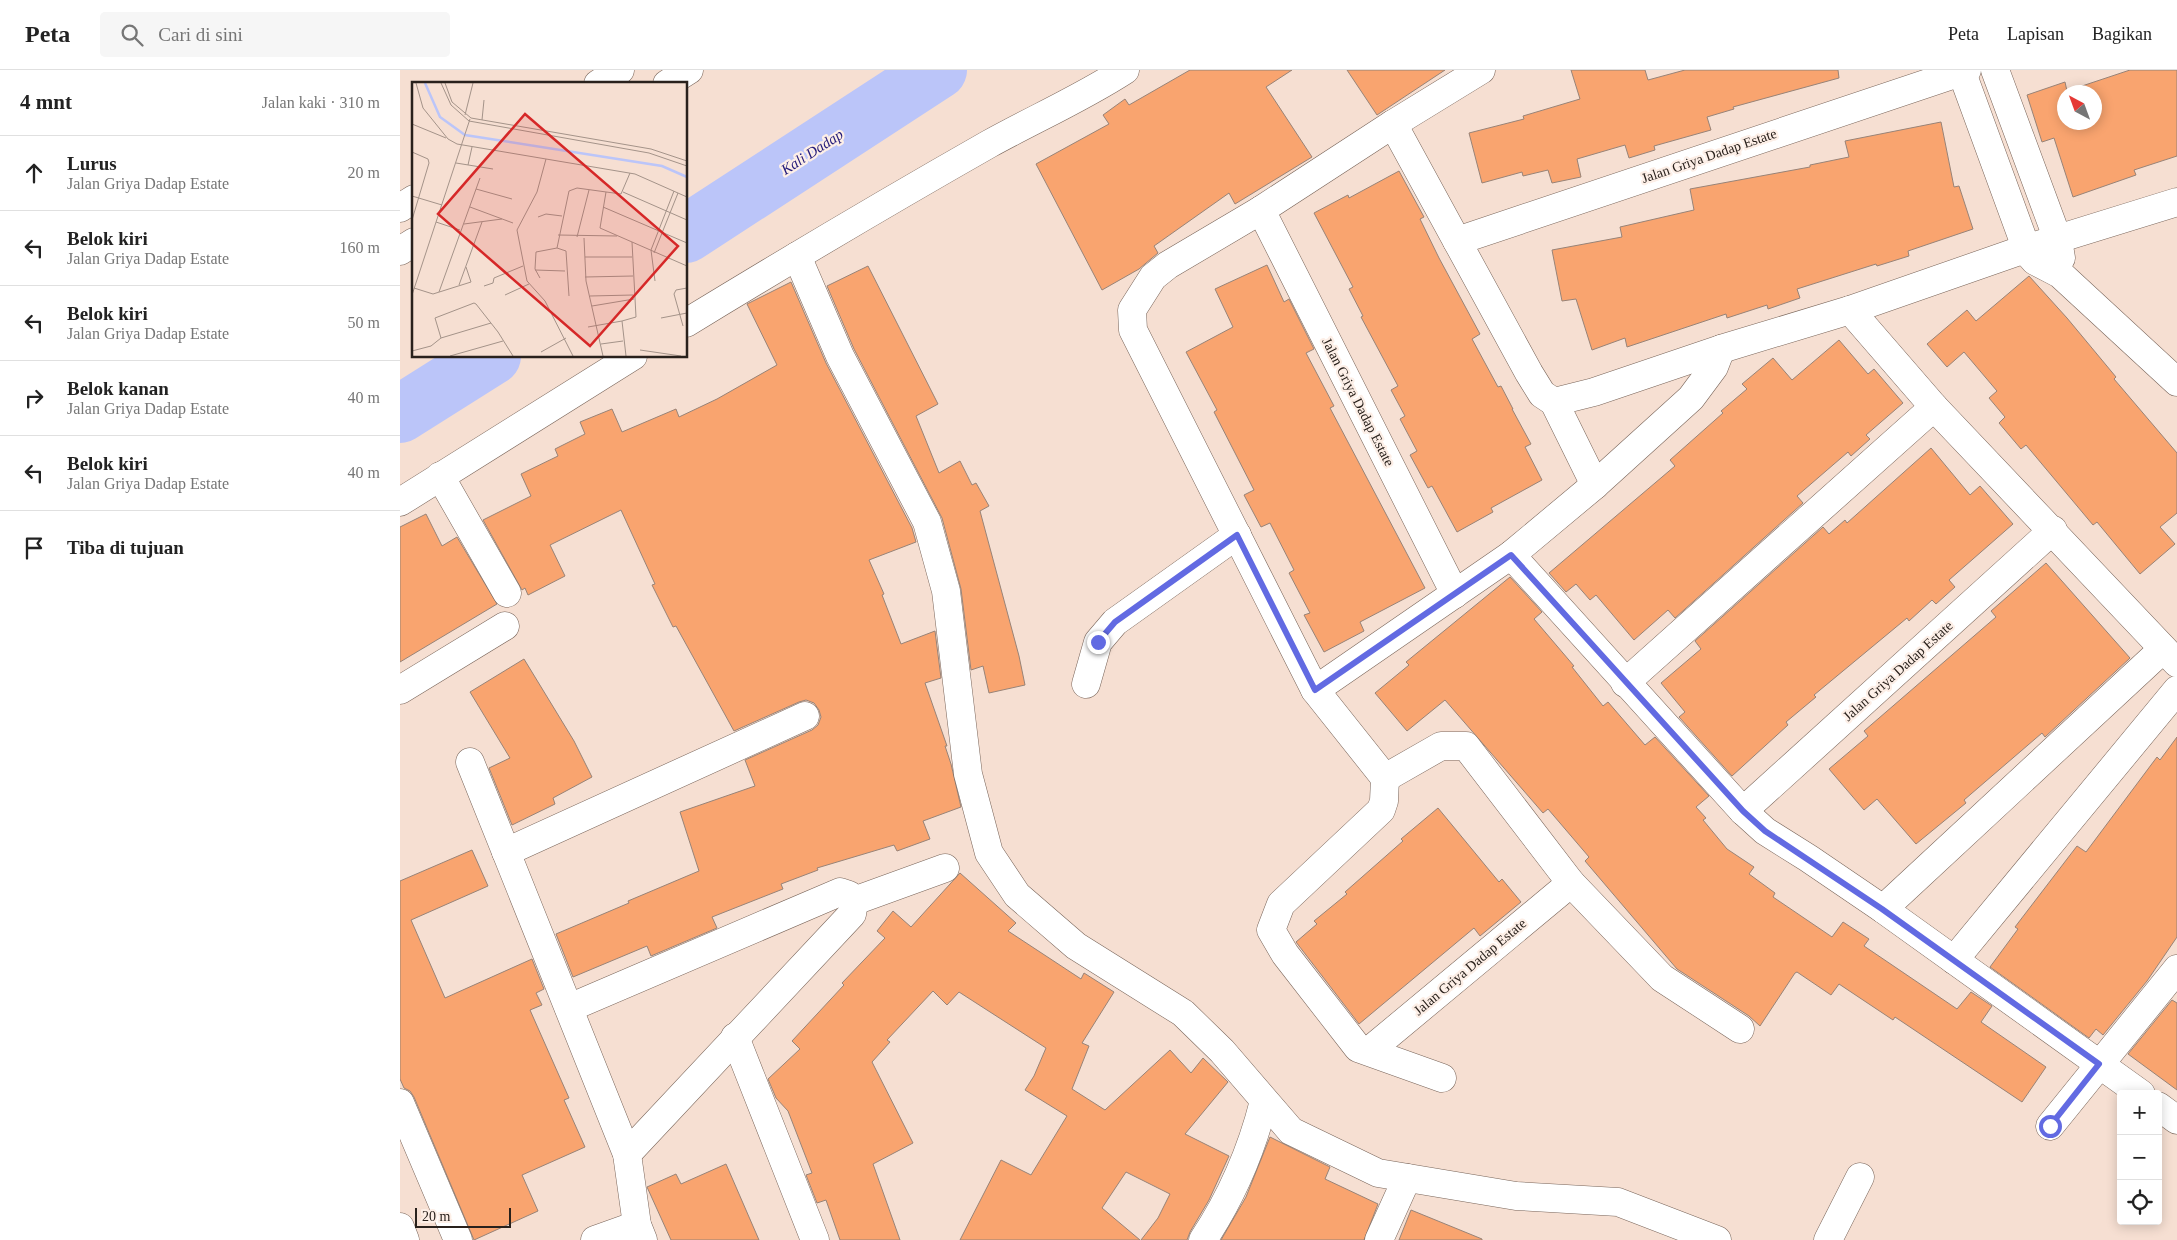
<!DOCTYPE html>
<html lang="id">
<head>
<meta charset="utf-8">
<style>
  :root { --surface:#fff; --page:#f6f6f6; --text:#222; --muted:#767676; --line:#e0e0e0 }
  body { margin:0; font-family:"Times New Roman",serif; background:var(--page); color:var(--text) }
  .controls { position:absolute; right:15px; bottom:15px; display:grid; overflow:hidden; border-radius:5px; box-shadow:0 2px 12px #0003 }
  .controls button { width:45px; height:45px; display:grid; place-items:center; padding:0; border:0; border-bottom:1px solid var(--line); background:var(--surface); color:var(--text); font:25px sans-serif }
  .compass { position:absolute; left:1657px; top:15px; width:45px; height:45px; border-radius:50%; background:var(--surface); box-shadow:0 2px 12px #0003; rotate:319deg }
  .scale { position:absolute; left:15px; bottom:12px; width:96px; box-sizing:border-box; padding-left:5px; border:2px solid #29211c; border-top:0; font-size:14px; line-height:18px; white-space:nowrap; color:#29211c; -webkit-text-stroke:4px #fdefe7; paint-order:stroke }
  .stop { position:absolute; width:15px; height:15px; margin:-11px; border:4px solid #626ae2; border-radius:50%; background:#fff }
  .stop.end { background:#626ae2; border-color:#fff; box-shadow:0 1px 5px #0008 }
  .list { margin:0; padding:0; list-style:none }
  h2 { display:flex; justify-content:space-between; align-items:center; height:65px; margin:0; padding:0 20px; font-size:21px }
  h2 small { font-size:16px; font-weight:400; color:var(--muted) }
  .list li { display:grid; grid-template-columns:32px 1fr auto; gap:15px; align-items:center; box-sizing:border-box; height:75px; padding:0 20px; border-top:1px solid var(--line) }
  .list b { display:block; font-size:19px; white-space:nowrap }
  .list p { margin:0; font-size:16px; white-space:nowrap; color:var(--muted) }
  .list em { font-size:16px; font-style:normal; color:var(--muted) }
  .icon { flex:none; width:28px; height:28px; fill:none; stroke:currentColor; stroke-width:2; stroke-linecap:round; stroke-linejoin:round }
  .map { position:relative; flex:none; width:1777px; height:1170px; overflow:hidden }
  header { display:flex; align-items:center; gap:30px; box-sizing:border-box; height:70px; padding:0 25px; background:var(--surface); border-bottom:1px solid var(--line) }
  header strong { font-size:24px }
  nav { display:flex; gap:28px; margin-inline-start:auto; font-size:18px }
  .search { width:350px; height:45px; background:var(--page); display:flex; align-items:center; gap:12px; box-sizing:border-box; padding:0 18px; border-radius:5px; color:var(--muted); font-size:19px }
  main { display:flex }
  aside { flex:1; background:var(--surface) }
  .map>svg:first-child { display:block }
</style>
</head>
<body>
<header>
<strong>Peta</strong>
<div class="search"><svg class="icon" aria-label="search" viewBox="0 0 24 24"><circle cx="10" cy="10" r="6"/><path d="M15 15l6 6"/></svg>Cari di sini</div>
<nav><a>Peta</a><a>Lapisan</a><a>Bagikan</a></nav>
</header>
<main>
<aside>
<h2>4 mnt<small>Jalan kaki · 310 m</small></h2>
<ul class="list">
<li><svg class="icon" aria-label="ahead" viewBox="0 0 24 24"><path d="M12 20V5M6 11l6-6 6 6"/></svg><div><b>Lurus</b><p>Jalan Griya Dadap Estate</p></div><em>20 m</em></li>
<li><svg class="icon" aria-label="left" viewBox="0 0 24 24"><path d="M17 20v-9H6M10 6l-5 5 5 5"/></svg><div><b>Belok kiri</b><p>Jalan Griya Dadap Estate</p></div><em>160 m</em></li>
<li><svg class="icon" aria-label="left" viewBox="0 0 24 24"><path d="M17 20v-9H6M10 6l-5 5 5 5"/></svg><div><b>Belok kiri</b><p>Jalan Griya Dadap Estate</p></div><em>50 m</em></li>
<li><svg class="icon" aria-label="right" viewBox="0 0 24 24"><path d="M7 20v-9h11M14 6l5 5-5 5"/></svg><div><b>Belok kanan</b><p>Jalan Griya Dadap Estate</p></div><em>40 m</em></li>
<li><svg class="icon" aria-label="left" viewBox="0 0 24 24"><path d="M17 20v-9H6M10 6l-5 5 5 5"/></svg><div><b>Belok kiri</b><p>Jalan Griya Dadap Estate</p></div><em>40 m</em></li>
<li><svg class="icon" aria-label="arrive" viewBox="0 0 24 24"><path d="M6 21V4h12l-3 4 3 4H6"/></svg><div><b>Tiba di tujuan</b></div></li>
</ul>
</aside>
<div class="map">
<svg width="1777" height="1170" viewBox="0 0 1777 1170">
  <rect width="100%" height="100%" fill="#f6dfd2"/>
  <g fill="none" stroke-linecap="round" stroke-linejoin="round">
    <g stroke="#bbc5f9" stroke-width="58">
      <path d="M286 164 538 0"/>
      <path d="M0 344 92 286"/>
    </g>
  </g>
  <g fill="#f9a46f" stroke="#988377" fill-rule="evenodd">
    <path d="M790 0H892L866 17 912 87 835 134 829 123 754 176 758 183 739 199 702 220 636 94 709 54 703 45 725 29 729 35Z"/>
    <path d="M947 0H1045L977 45Z"/>
    <path d="M1171 0H1245L1248 10 1285 0H1438L1439 8 1333 37 1334 39 1307 47 1311 60 1254 76 1255 80 1229 88 1225 75 1177 89 1181 107 1152 113 1148 100 1123 106 1122 102 1082 113 1069 63 1124 49 1123 46 1180 29Z"/>
    <path d="M1730 0H1777V86L1734 100 1736 105 1673 127 1654 68 1642 72 1627 25 1665 12 1667 21ZM1664 22H1694V52H1664Z"/>
    <path d="M1541 52 1554 117 1559 116 1573 159 1508 181 1509 186 1477 196 1476 194 1397 219 1400 228 1368 239 1367 235 1327 248 1326 244 1227 277 1225 268 1192 280 1176 229 1162 231 1152 180 1222 167 1220 157 1294 140 1290 119 1410 97V95L1449 87 1445 71Z"/>
    <path d="M999 101 1024 147 1020 149 1039 188 1080 264 1072 269 1098 317 1101 316 1113 339H1112L1131 374 1125 377 1142 410 1091 438 1093 442 1057 462 1032 416 1028 418 1010 385 1017 381 1000 349 1005 346 991 320 998 316 961 247 963 246 949 219 953 217 914 143 948 125 949 128Z"/>
    <path d="M867 195 884 232 889 229 914 279 906 283 934 336 930 338 1025 518 960 552 964 561 924 582 904 545 910 543 889 503 894 500 870 453 861 457 844 425 854 420 814 342 817 340 786 282 833 257 815 219Z"/>
    <path d="M468 196 538 334 516 346 539 403 560 391 572 415 576 413 589 436 580 441 619 586 625 615 589 623 583 596 571 600 561 519 542 448 454 279 427 216Z"/>
    <path d="M1629 206 1667 248 1716 307 1714 309 1777 383V443L1760 457 1775 474 1740 504 1697 452 1693 455 1626 375 1621 379 1599 353 1605 347 1589 328 1597 321 1564 282 1547 297 1527 274 1567 240 1576 251Z"/>
    <path d="M391 212 426 293 512 458 516 472 469 490 484 524 482 525 501 574 535 561 541 608 525 613 547 676H545L551 694 561 737 523 751 530 769 497 781 494 775 417 798 418 800 381 814 383 819 312 847 317 858 251 886 247 876 173 907 156 864 229 833 228 831 299 801 280 742 355 716 345 690 412 660 418 655 421 647 419 640 414 633 406 630 399 632 334 661 276 556 273 557 252 515 255 514 221 440 150 475 165 506 128 525 125 518 122 520 83 450 131 426 121 404 158 386 155 379 185 364 180 352 212 339 222 362 276 339 279 347 317 329 377 295 347 234Z"/>
    <path d="M1439 270 1468 304 1474 299 1503 333 1466 365 1470 369 1451 386 1448 382 1397 426 1403 433 1275 548 1268 540 1234 570 1196 525 1190 530 1176 514 1166 522 1149 503 1275 396 1270 390 1323 343 1321 341 1347 319 1342 314 1373 288 1392 310Z"/>
    <path d="M1531 378 1570 425 1580 416 1613 454 1549 510 1555 517 1536 534 1532 530 1509 551 1507 548 1414 625 1416 627 1386 652 1388 655 1332 706 1279 647 1285 642 1261 613 1301 579 1295 571 1423 457 1429 464 1445 450 1447 453Z"/>
    <path d="M26 444 42 476 57 467 97 534 0 592V457Z"/>
    <path d="M1646 493 1730 588 1645 667 1642 663 1564 730 1566 733 1516 774 1477 729 1464 740 1429 699 1468 666 1464 661 1596 547 1591 541Z"/>
    <path d="M1110 507 1142 542 1134 549 1174 596 1172 597 1203 636 1208 632 1245 675 1255 667 1309 726 1296 737 1306 748 1303 750 1327 779 1354 797 1349 804 1375 823 1373 827 1432 867 1443 852 1469 869 1464 876 1557 939 1571 922 1592 936 1581 952 1646 997 1622 1032 1495 947 1493 950 1439 914 1431 925 1397 902 1395 903 1360 956 1349 946 1277 899 1185 791 1189 787 1148 739 1143 743 1045 630 1007 661 975 623 1009 595 1006 592Z"/>
    <path d="M124 589 174 671 192 707 153 728 155 734 112 755 89 698 110 688 70 622Z"/>
    <path d="M1777 667V867L1747 911 1703 965 1696 959 1689 968 1590 897 1618 859 1615 857 1677 776 1686 782 1757 687 1760 690Z"/>
    <path d="M1038 738 1099 812 1102 809 1121 832 1080 866 1074 858 959 954 896 872 917 854 914 851 947 824 945 822 1003 771 1001 769Z"/>
    <path d="M72 780 88 816 11 850 45 928 132 889 144 919 136 923 142 935 130 940 169 1028 164 1030 185 1077 122 1105 138 1141 74 1170 14 1027 10 1021 4 1018 0 1009V811Z"/>
    <path d="M560 803 616 853 608 861 681 909 684 903 714 922 682 973 689 976 672 1019 705 1040 770 980 791 1003 803 988 828 1012 785 1064 829 1086 809 1130 790 1162 787 1170H741L758 1148 770 1124 726 1102 702 1138 740 1170H560L601 1090 631 1105 667 1046 625 1020 634 1006 646 978 559 922 547 935 533 921 487 970 490 972 472 992 513 1073 473 1094 500 1170H440L426 1130 417 1133 406 1105 412 1103 388 1041 376 1028 368 1009 400 979 392 971 444 915 442 913 485 868 477 861 493 841 511 857Z"/>
    <path d="M1772 930 1777 933V1020L1728 984Z"/>
    <path d="M870 1067 930 1097 925 1109 978 1134 964 1170H821L846 1127Z"/>
    <path d="M326 1094 359 1170H271L247 1117 276 1104 281 1114Z"/>
    <path d="M1011 1140 1082 1169V1170H999Z"/>
  </g>
  <g fill="none" stroke-linecap="round" stroke-linejoin="round">
    <g stroke="#79655a" stroke-width="29">
      <g id="minor">
        <path d="M1081 0 993 54 861 140 768 195 753 207 732 240 733 260 915 620 985 708 1041 676H1066L1171 813 1262 908 1340 959"/>
        <path d="M1561 0 1628 183 1635 191 1660 204 1777 312"/>
        <path d="M1595 0 1658 170 1661 188"/>
        <path d="M198 14 220 0"/>
        <path d="M267 14 289 0"/>
        <path d="M993 54 1129 303 1142 324 1154 332 1194 322 1321 279 1450 240 1625 179 1777 132"/>
        <path d="M0 138 14 129"/>
        <path d="M861 140 1055 524"/>
        <path d="M1057 171 1567 0"/>
        <path d="M0 181 14 172"/>
        <path d="M397 186 440 286 527 452 546 521 568 704 589 783 617 825 676 876 783 943 822 981 891 1061 978 1103 1116 1126 1218 1132 1317 1170"/>
        <path d="M1450 240 1534 337 1777 593"/>
        <path d="M286 253C386 192 487 132 589 74 634 49 682 28 725 0"/>
        <path d="M1154 332 1195 415"/>
        <path d="M40 406 107 523"/>
        <path d="M0 432 233 286"/>
        <path d="M1111 485 1343 741 1365 761 1408 788 1483 839 1741 1024"/>
        <path d="M1225 613 1534 337"/>
        <path d="M686 614 698 572 715 552 837 465"/>
        <path d="M0 620 105 556"/>
        <path d="M915 620 1111 485 1195 415 1291 328 1314 297 1321 279"/>
        <path d="M70 692 227 1084 237 1155 243 1170"/>
        <path d="M985 708 984 731 981 740 881 834 871 860 885 884 958 978 1042 1008"/>
        <path d="M1343 741 1653 460"/>
        <path d="M106 782 405 646"/>
        <path d="M454 831 545 798"/>
        <path d="M1483 839 1763 579"/>
        <path d="M1554 890 1777 620"/>
        <path d="M169 938 440 822 449 825 454 831"/>
        <path d="M335 967 415 1170"/>
        <path d="M969 981 1171 813"/>
        <path d="M0 1033 58 1170"/>
        <path d="M1758 1036 1777 1050"/>
        <path d="M1650 1056 1777 899"/>
        <path d="M227 1084 452 844 454 831"/>
        <path d="M0 1157 5 1170"/>
        <path d="M195 1170 237 1155"/>
        <path d="M803 1170C831 1128 852 1079 864 1031"/>
        <path d="M979 1170 1007 1108"/>
        <path d="M1428 1170 1460 1107"/>
      </g>
    </g>
    <use href="#minor" stroke="#fff" stroke-width="28"/>
  </g>
  <g fill="none" stroke-linecap="round" stroke-linejoin="round">
    <path stroke="#626ae2" stroke-width="6" d="M698 572 715 552 837 465 915 620 1111 485 1343 741 1365 761 1482 839 1699 994 1650 1056"/>
  </g>
  <g text-anchor="middle" dominant-baseline="central" stroke-width="4.5" stroke-linejoin="round" paint-order="stroke">
    <g font-size="14" fill="#29211c" stroke="#fdefe7">
      <text transform="translate(1309 86) rotate(-19)">Jalan Griya Dadap Estate</text>
      <text transform="translate(958 332) rotate(63)">Jalan Griya Dadap Estate</text>
      <text transform="translate(1498 601) rotate(-42)">Jalan Griya Dadap Estate</text>
      <text transform="translate(1070 897) rotate(-40)">Jalan Griya Dadap Estate</text>
    </g>
    <g font-size="15" font-style="italic" fill="#221979" stroke="#fdefe7">
      <text transform="translate(412 82) rotate(-33)">Kali Dadap</text>
    </g>
  </g>
  <g transform="translate(12 12)">
    <rect width="275" height="275" fill="#f6dfd2"/>
    <path fill="none" stroke="#bbc5f9" stroke-width="2.5" d="M13 1 28 35 53 53 250 84 275 95"/>
    <path fill="none" stroke="#a49389" stroke-width="1" d="M4 1 11 26 36 57 45 62 223 92 275 115M29 1 39 23 57 39 237 71 275 84M33 1 40 20 59 36 239 67 275 79M53 33 61 1M70 38 72 18M0 42 34 56M0 70 16 77 17 81 0 138M134 77 125 110 105 148 115 199 133 219 161 274M44 81 81 87M56 83 60 65M64 107 100 117M194 110 188 146 275 184M211 110 275 138M0 114 30 123M58 125 101 141M191 125 275 161M126 135 134 132 150 134M24 140 48 148M52 142 90 137M146 153 205 154M165 155 177 108M172 156 174 199 191 274M242 171 266 111M173 175H220M123 188 153 189M173 195 221 194M128 196 123 187 124 170 145 166M243 199 239 168 262 109M47 203 70 140M72 204 81 201 82 196 111 184M2 206 21 212 59 200 54 185M27 210 68 96M0 213 58 37M93 213 117 202M157 214 154 169 145 166 157 109 165 106 209 112 218 91M178 214 221 213M180 224 222 217M249 236 275 231M79 241 29 256 23 236 62 221 64 222 86 250 101 274M271 244 262 212 264 208 275 206M176 245 210 239M189 262 211 259M228 268 269 274M0 269 19 264 29 256M129 270 154 256M38 274 91 259M214 274 210 239 224 235 220 160"/>
    <path fill="#d62828" fill-opacity="0.15" stroke="#d62828" stroke-width="2.5" d="M113 32 266 164 178 264 26 132Z"/>
    <rect width="275" height="275" fill="none" stroke="#29211c" stroke-width="2.5"/>
  </g>
</svg>
<div class="controls">
<button>+</button>
<button>−</button>
<button><svg class="icon" aria-label="locate" viewBox="0 0 24 24"><circle cx="12" cy="12" r="6"/><path d="M12 2v4M12 18v4M2 12h4M18 12h4"/></svg></button>
</div>
<svg class="compass" viewBox="-18 -18 36 36"><path d="M0-13l5 13h-10z" fill="#e53935"/><path d="M0 13l5-13h-10z" fill="#767676"/></svg>
<div class="scale">20 m</div>
<div class="stop" style="left:1650px;top:1056px"></div>
<div class="stop end" style="left:698px;top:572px"></div>
</div>
</main>
</body>
</html>
